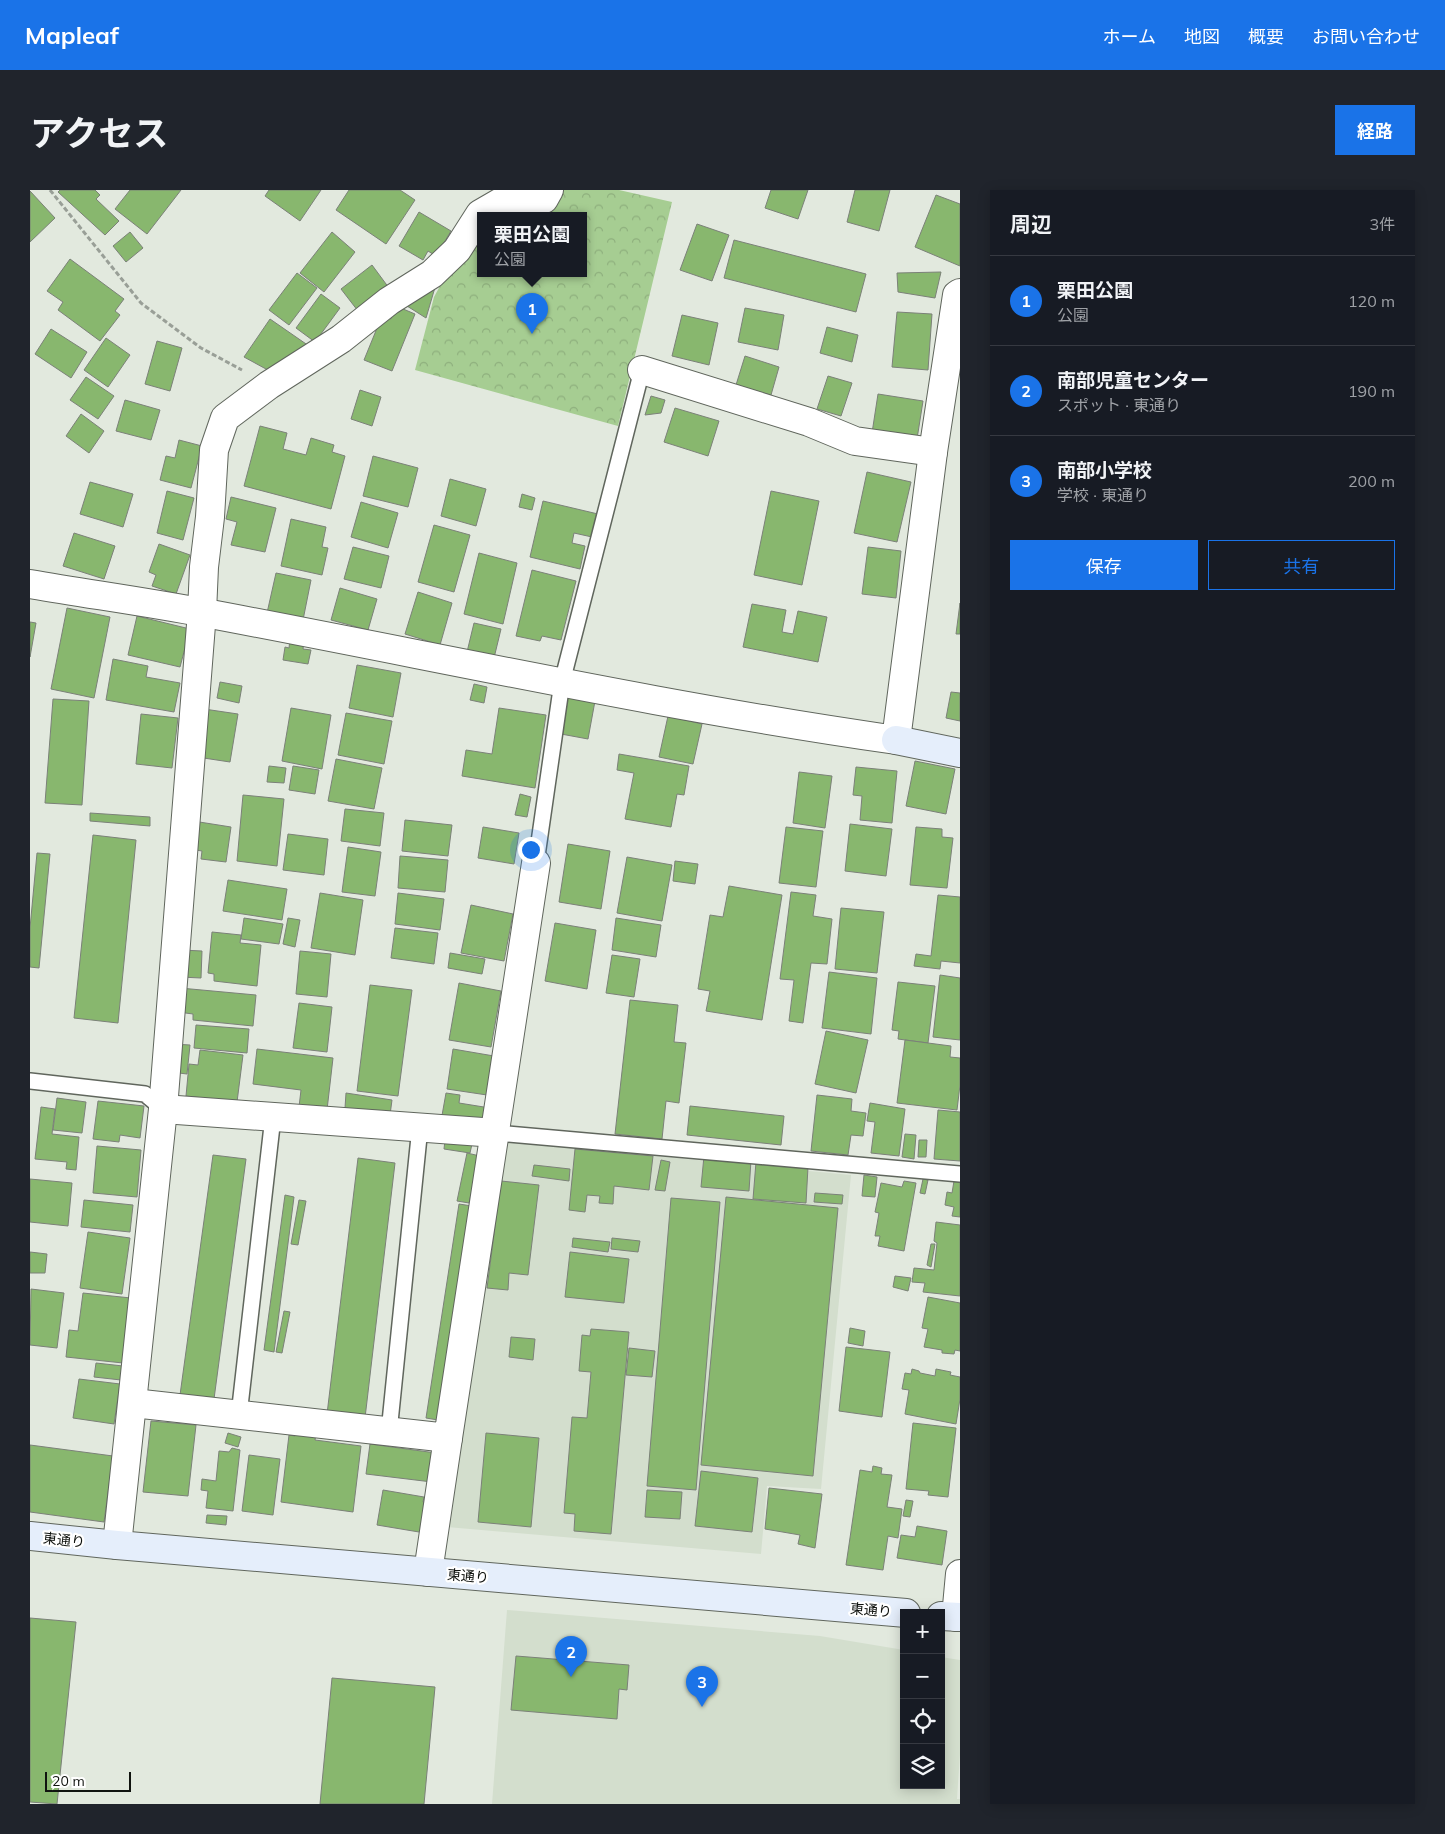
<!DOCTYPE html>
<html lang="ja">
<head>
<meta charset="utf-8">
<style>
  :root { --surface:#171b24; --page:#20242c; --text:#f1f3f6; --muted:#9ea1a6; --line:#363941; --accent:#1a73e8 }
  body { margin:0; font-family:Mulish,"Noto Sans JP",sans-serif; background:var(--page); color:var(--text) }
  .controls { position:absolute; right:15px; bottom:15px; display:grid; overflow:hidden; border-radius:0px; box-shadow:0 2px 12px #0003 }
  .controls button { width:45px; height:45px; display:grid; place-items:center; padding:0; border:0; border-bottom:1px solid var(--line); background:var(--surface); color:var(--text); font:25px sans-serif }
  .scale { position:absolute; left:15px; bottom:12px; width:86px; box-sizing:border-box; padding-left:5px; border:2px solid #10130f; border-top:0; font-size:14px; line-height:18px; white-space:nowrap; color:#10130f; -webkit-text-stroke:4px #fff; paint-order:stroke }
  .you { position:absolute; left:500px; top:659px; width:18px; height:18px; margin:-12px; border:4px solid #fff; border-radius:50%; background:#1a73e8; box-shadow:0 0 0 8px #1a73e833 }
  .badge { display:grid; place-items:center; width:32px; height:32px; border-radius:50%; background:var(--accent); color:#fff; font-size:16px; font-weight:700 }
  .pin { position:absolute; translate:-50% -41px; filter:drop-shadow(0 1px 2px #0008) }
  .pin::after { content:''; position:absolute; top:26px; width:18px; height:15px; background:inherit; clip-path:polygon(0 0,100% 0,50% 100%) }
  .popup { position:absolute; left:447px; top:22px; width:110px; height:65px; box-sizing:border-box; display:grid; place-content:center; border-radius:0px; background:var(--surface); filter:drop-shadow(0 1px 4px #0005); font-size:16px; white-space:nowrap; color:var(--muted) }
  .popup b { font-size:19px; color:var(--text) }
  .popup::after { content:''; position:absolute; left:50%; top:100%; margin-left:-10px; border:10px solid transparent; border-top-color:var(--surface) }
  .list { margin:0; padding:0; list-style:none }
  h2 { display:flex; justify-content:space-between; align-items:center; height:65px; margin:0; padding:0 20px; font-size:21px }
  h2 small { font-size:16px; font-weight:400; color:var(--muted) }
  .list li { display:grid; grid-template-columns:32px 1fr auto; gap:15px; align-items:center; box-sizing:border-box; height:90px; padding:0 20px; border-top:1px solid var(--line) }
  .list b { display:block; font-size:19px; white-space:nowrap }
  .list p { margin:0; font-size:16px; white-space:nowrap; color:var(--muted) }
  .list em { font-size:16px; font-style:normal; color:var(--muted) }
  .actions { display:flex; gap:10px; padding:15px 20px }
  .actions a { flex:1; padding:11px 0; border:1px solid var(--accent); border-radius:0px; text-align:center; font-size:18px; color:var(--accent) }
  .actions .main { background:var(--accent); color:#fff }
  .icon { flex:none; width:28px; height:28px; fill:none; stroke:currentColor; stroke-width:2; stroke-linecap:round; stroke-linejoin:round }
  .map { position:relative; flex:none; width:930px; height:1614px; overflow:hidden; border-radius:0px }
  header { display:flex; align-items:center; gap:30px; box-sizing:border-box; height:70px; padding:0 25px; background:var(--accent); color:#fff }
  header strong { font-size:24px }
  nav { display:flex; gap:28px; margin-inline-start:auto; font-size:18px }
  .intro { display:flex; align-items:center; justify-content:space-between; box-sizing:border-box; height:120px; padding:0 30px }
  h1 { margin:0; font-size:35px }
  .button { padding:12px 22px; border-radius:0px; background:var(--accent); color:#fff; font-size:18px; font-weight:700 }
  main { display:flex; gap:30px; padding:0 30px }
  aside { flex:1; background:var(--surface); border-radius:0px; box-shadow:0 2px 12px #0003 }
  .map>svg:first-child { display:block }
</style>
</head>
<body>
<header>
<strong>Mapleaf</strong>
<nav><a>ホーム</a><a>地図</a><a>概要</a><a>お問い合わせ</a></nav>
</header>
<div class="intro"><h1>アクセス</h1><a class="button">経路</a></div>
<main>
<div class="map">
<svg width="930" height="1614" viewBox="0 0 930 1614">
  <defs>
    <pattern id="forest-crowns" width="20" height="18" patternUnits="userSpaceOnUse" patternTransform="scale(1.25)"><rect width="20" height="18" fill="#a6cd92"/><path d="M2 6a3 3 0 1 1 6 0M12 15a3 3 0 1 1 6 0" fill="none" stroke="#8eaf7d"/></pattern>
  </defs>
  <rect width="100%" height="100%" fill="#e2e9de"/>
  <g fill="#d3decd">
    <path d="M472 948 563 960 821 985 791 1299 737 1296 731 1364 417 1337Z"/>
    <path d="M477 1420 790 1446 874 1460V1595H911V1467L930 1470V1564L927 1609H930V1614H462Z"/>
  </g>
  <path fill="url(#forest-crowns)" d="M527 0H589L642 12 588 236 385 180 404 107 417 83 451 40V83H553V25H467Z"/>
  <g fill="#88b76e" stroke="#7b8178">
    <path d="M30 0H65L70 5 66 9 89 31 75 45 28 2Z"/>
    <path d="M100 0H151L117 44 85 19Z"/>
    <path d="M239 0H291L270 31 235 6Z"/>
    <path d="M319 0H370L385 10 356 54 306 20Z"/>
    <path d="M741 0H778L768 29 735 18Z"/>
    <path d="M825 0H860L849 41 817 32Z"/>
    <path d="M0 1 25 28 0 52Z"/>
    <path d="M906 5 930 14V76L885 57Z"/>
    <path d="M389 22 421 41 406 66 398 61 393 70 369 56Z"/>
    <path d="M667 34 699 45 682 91 650 80Z"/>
    <path d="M100 42 113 58 96 72 83 56Z"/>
    <path d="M302 42 325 62 294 102 270 83Z"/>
    <path d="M704 50 836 84 826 122 694 88Z"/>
    <path d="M40 69 94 109 85 121 90 125 70 151 28 120 33 112 17 101Z"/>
    <path d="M342 75 359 98 328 121 311 99Z"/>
    <path d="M911 82 905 108 868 102 867 83Z"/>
    <path d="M267 83 287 98 259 135 239 120Z"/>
    <path d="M406 94 396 128 377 116Z"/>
    <path d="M291 104 310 118 285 152 266 138Z"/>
    <path d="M366 116 385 124 362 181 334 170 352 126 361 129Z"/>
    <path d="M715 118 754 125 748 160 708 152Z"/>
    <path d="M867 122 902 124 898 180 862 177Z"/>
    <path d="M652 125 688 133 679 175 642 166Z"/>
    <path d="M240 129 279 156 247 185 214 167Z"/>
    <path d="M797 137 828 145 822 172 790 163Z"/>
    <path d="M21 139 57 162 41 188 5 164Z"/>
    <path d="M76 148 100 165 78 197 54 180Z"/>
    <path d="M127 151 152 158 140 201 115 194Z"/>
    <path d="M715 166 749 177 741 205 706 195Z"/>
    <path d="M798 186 822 193 811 226 787 219Z"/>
    <path d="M56 187 84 206 68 229 40 210Z"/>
    <path d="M330 200 351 207 342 236 321 229Z"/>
    <path d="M848 204 893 211 887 249 842 243Z"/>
    <path d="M621 206 635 210 631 223 615 225Z"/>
    <path d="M95 210 130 220 121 250 86 241Z"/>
    <path d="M645 218 689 231 678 266 634 252Z"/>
    <path d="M51 224 74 241 59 263 36 246Z"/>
    <path d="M230 236 257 243 253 259 276 265 281 248 304 255 302 262 315 266 301 319 214 296Z"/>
    <path d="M149 250 172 256 161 298 130 290 136 266 145 268Z"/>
    <path d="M343 266 388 278 378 317 333 306Z"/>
    <path d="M837 282 881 292 867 352 824 343Z"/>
    <path d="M420 289 456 299 446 336 411 326Z"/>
    <path d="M60 292 103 304 93 337 50 324Z"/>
    <path d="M137 301 164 308 153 350 127 343Z"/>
    <path d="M741 301 789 311 772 395 724 385Z"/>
    <path d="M492 304 505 308 502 320 489 317Z"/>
    <path d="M201 307 246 318 235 362 201 355 207 332 196 329Z"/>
    <path d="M513 311 568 324 562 347 544 343 542 353 555 356 550 379 500 367Z"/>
    <path d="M331 312 368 323 358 358 321 347Z"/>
    <path d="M261 329 296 337 292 357 298 358 292 385 251 376Z"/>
    <path d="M404 335 440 345 424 402 388 392Z"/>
    <path d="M44 343 85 356 74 389 33 376Z"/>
    <path d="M129 354 160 365 146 404 122 396 126 385 119 382Z"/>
    <path d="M323 357 359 366 351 398 314 389Z"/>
    <path d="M838 357 871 361 866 408 832 404Z"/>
    <path d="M449 363 487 373 473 434 434 424Z"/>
    <path d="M502 380 546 391 531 450 512 446 510 451 486 446Z"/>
    <path d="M246 383 281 390 273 430 237 423Z"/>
    <path d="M310 398 347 409 338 440 301 430Z"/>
    <path d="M388 402 422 413 410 455 375 444Z"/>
    <path d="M930 413V444H926Z"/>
    <path d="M722 414 756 420 752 442 763 444 768 421 797 427 788 472 713 457Z"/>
    <path d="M37 418 80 427 64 508 21 499Z"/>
    <path d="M107 426 160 439 150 477 98 465Z"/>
    <path d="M0 432 6 433 0 467Z"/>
    <path d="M444 433 471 439 464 468 437 462Z"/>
    <path d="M260 449 274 451 273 459 281 460 278 474 253 470 255 457 259 458Z"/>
    <path d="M83 469 118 476 116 487 150 493 144 522 76 510Z"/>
    <path d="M327 475 371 483 363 527 319 518Z"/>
    <path d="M190 492 212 496 209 513 187 508Z"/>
    <path d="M444 494 457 497 454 513 440 510Z"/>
    <path d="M921 502 930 503V531L916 528Z"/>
    <path d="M537 506 565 511 558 549 531 544Z"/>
    <path d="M23 509 59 511 52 615 15 613Z"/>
    <path d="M261 518 301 525 292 579 252 571Z"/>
    <path d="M469 518 516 525 505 598 432 586 436 560 462 564Z"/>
    <path d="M174 519 208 524 200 572 167 567Z"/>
    <path d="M316 523 362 531 354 574 308 565Z"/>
    <path d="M111 524 148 528 142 578 106 574Z"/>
    <path d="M638 526 672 534 663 574 629 567Z"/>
    <path d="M589 564 659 576 654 605 647 604 641 637 595 629 604 583 587 580Z"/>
    <path d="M306 569 352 578 344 619 298 611Z"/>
    <path d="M885 571 925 579 916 624 876 616Z"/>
    <path d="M239 576 256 578 254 593 237 592Z"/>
    <path d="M263 576 289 580 285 604 259 600Z"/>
    <path d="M826 577 867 581 862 633 830 630 832 606 823 605Z"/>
    <path d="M769 582 802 586 795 638 763 633Z"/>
    <path d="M490 604 501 607 497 627 485 625Z"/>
    <path d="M213 605 254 609 247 676 207 671Z"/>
    <path d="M315 619 354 623 350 656 311 651Z"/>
    <path d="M60 623 120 627V636L60 631Z"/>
    <path d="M375 630 422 635 418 666 372 661Z"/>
    <path d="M163 631 201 637 196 672 171 669 172 661 159 659Z"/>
    <path d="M820 634 862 639 856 686 815 681Z"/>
    <path d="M453 637 489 643 484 674 448 668Z"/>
    <path d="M756 637 793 641 786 697 749 693Z"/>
    <path d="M886 637 912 639V647L923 648 917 698 880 695Z"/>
    <path d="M258 644 298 649 294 685 253 680Z"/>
    <path d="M63 645 106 650 88 833 44 828Z"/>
    <path d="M538 654 580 661 571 719 529 712Z"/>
    <path d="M318 657 351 662 345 706 312 702Z"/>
    <path d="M7 663 20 664 9 778 0 777V738Z"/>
    <path d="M370 666 418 670 415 702 368 698Z"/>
    <path d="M597 667 642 675 632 731 587 723Z"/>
    <path d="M645 671 668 674 665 694 643 691Z"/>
    <path d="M198 690 257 699 252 730 193 721Z"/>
    <path d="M699 696 752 705 732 830 676 821 680 801 668 799 680 725 693 727Z"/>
    <path d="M761 702 786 705 783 726 802 729 797 774 781 773 773 833 759 831 764 790 750 789Z"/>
    <path d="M290 703 333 710 325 765 281 758Z"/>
    <path d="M368 703 414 709 410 740 365 734Z"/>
    <path d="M908 705 930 707V773L911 771 910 779 884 776 886 764 901 766Z"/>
    <path d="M441 715 483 724 474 771 431 763Z"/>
    <path d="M811 718 854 722 847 783 805 779Z"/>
    <path d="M214 728 253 734 249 754 211 749Z"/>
    <path d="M258 728 270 730 265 757 253 754Z"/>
    <path d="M586 728 631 735 626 767 582 760Z"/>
    <path d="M525 733 566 740 557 799 515 791Z"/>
    <path d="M365 738 408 743 404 774 361 768Z"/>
    <path d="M182 742 211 745 210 753 231 755 227 796 184 791V784L178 783Z"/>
    <path d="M152 760 172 761 171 788 150 787Z"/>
    <path d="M270 761 301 764 297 807 266 804Z"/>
    <path d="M420 763 455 769 452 784 418 778Z"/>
    <path d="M582 765 610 769 604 807 576 803Z"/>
    <path d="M799 782 847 788 841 844 792 838Z"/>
    <path d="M910 785 930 788V850L903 847Z"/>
    <path d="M868 792 905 796 898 853 868 849 869 841 862 840Z"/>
    <path d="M429 793 471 801 461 857 419 850Z"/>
    <path d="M340 795 382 800 368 906 327 901Z"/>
    <path d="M150 798 226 805 223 836 163 830V824L148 822Z"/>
    <path d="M600 810 648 815 644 852 656 853 649 913 636 911 632 949 585 944Z"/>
    <path d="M269 813 302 817 297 862 263 858Z"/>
    <path d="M166 835 219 839 217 863 164 858Z"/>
    <path d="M796 841 838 850 826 903 785 894Z"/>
    <path d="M875 850 921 856 920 867 930 868V895L927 920 867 913Z"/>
    <path d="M144 854 160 855 157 884 141 882Z"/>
    <path d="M227 859 303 868 297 920 269 917 271 900 223 894Z"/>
    <path d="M423 859 464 866 457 905 417 899Z"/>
    <path d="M170 860 213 865 207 912 156 906 159 874 168 875Z"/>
    <path d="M316 903 362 910 360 925 315 918Z"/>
    <path d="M416 903 430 905 429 913 460 918 456 938 411 931Z"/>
    <path d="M787 905 822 909 821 921 836 923 833 946 821 945 818 965 781 961Z"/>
    <path d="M27 908 56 912 52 943 23 940Z"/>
    <path d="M68 911 114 916 110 948 90 945 89 952 63 949Z"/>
    <path d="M840 913 875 919 869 966 841 963 845 932 837 931Z"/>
    <path d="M660 916 754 926 751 955 657 945Z"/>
    <path d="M11 917 25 919 22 944 49 947 46 980 36 979 37 972 5 969Z"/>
    <path d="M908 920 930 922V971L904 969Z"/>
    <path d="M875 944 886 945 884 969 872 967Z"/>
    <path d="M415 950 442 954 440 963 414 959Z"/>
    <path d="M889 950H897L896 967H888Z"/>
    <path d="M67 956 111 960 107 1007 63 1003Z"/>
    <path d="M545 959 623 966 619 1000 584 996 583 1014 569 1013 570 1006 557 1005 555 1022 539 1020Z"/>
    <path d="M437 963 450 966 439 1013 427 1011Z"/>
    <path d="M183 965 216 969 184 1209 150 1205Z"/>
    <path d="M674 966 721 970 719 1001 671 997Z"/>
    <path d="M328 968 365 973 335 1228 297 1224Z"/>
    <path d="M631 970 640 972 635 1001 625 1000Z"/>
    <path d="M726 972 778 977 776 1013 723 1009Z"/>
    <path d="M504 975 540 979 539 991 502 986Z"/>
    <path d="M834 985 847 987 845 1007 832 1006Z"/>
    <path d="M0 989 42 993 38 1036 0 1032Z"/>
    <path d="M893 989 898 990 895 1004 890 1003Z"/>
    <path d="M471 991 509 995 498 1085 479 1083 478 1100 457 1098Z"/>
    <path d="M874 991 886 993 874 1061 848 1056 850 1046H845L849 1023 845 1022 851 993 872 997Z"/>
    <path d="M924 991 930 992V1027L922 1026 924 1017 915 1015 917 1002 922 1003Z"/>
    <path d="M785 1003 813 1005 812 1014 784 1012Z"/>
    <path d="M255 1005 264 1007 244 1162 234 1160Z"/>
    <path d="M696 1007 808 1018 783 1286 671 1275Z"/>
    <path d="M641 1008 690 1012 666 1300 617 1296Z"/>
    <path d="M54 1010 103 1015 100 1042 51 1037Z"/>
    <path d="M269 1010 276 1011 268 1055 261 1054Z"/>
    <path d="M429 1014 442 1016 408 1230 396 1228Z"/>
    <path d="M906 1032 930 1035V1106L893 1102 895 1093 882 1092 884 1078 904 1080 907 1053 904 1051Z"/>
    <path d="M58 1042 100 1048 92 1104 50 1098Z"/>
    <path d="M543 1048 580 1052 578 1062 542 1057Z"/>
    <path d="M582 1048 610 1051 608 1062 581 1059Z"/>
    <path d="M901 1054H905L901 1077 897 1075Z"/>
    <path d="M0 1062 17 1064 15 1083H0Z"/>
    <path d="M540 1062 599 1069 594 1113 535 1107Z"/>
    <path d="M865 1086 881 1088 878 1101 863 1097Z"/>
    <path d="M1 1099 34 1103 27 1158 0 1155Z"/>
    <path d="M53 1103 101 1108 93 1173 36 1167 39 1140 48 1141Z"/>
    <path d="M898 1107 930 1113V1161L925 1160 924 1164 912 1163V1160L894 1157 898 1139 892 1138Z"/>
    <path d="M254 1121 260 1122 252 1163 246 1162Z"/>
    <path d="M820 1138 835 1141 833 1156 818 1153Z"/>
    <path d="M561 1139 599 1142 581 1344 544 1341 545 1324 534 1323 542 1227 557 1228 561 1182 549 1181 552 1145 560 1146Z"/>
    <path d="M481 1147 505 1149 503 1170 479 1167Z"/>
    <path d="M816 1157 860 1162 852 1227 809 1221Z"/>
    <path d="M599 1158 625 1161 622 1187 596 1185Z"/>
    <path d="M66 1173 93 1176 91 1190 64 1187Z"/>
    <path d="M882 1179 889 1181 890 1183 905 1186 906 1179 921 1182 920 1185 930 1187V1209L926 1234 875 1224 879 1200 872 1199 875 1183 881 1184Z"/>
    <path d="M49 1189 90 1194 84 1234 43 1228Z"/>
    <path d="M121 1231 166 1235 158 1306 113 1302Z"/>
    <path d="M883 1233 926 1238 918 1307 898 1305 899 1301 876 1299Z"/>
    <path d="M266 1241 286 1244 285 1250 331 1256 323 1322 251 1312 259 1245 265 1246Z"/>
    <path d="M198 1243 211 1247 208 1257 195 1253Z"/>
    <path d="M456 1243 509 1248 501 1337 448 1332Z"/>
    <path d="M340 1254 406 1263 402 1292 336 1284Z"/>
    <path d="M0 1255 83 1266 74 1332 0 1322Z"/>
    <path d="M202 1258 210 1260 203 1321 176 1318 178 1301 171 1300 172 1289 186 1291 189 1261 199 1262Z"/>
    <path d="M219 1265 250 1269 243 1325 212 1321Z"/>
    <path d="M843 1276 852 1278 851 1284 862 1285 857 1317 872 1319 868 1348 858 1346 853 1380 816 1375 830 1280 842 1282Z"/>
    <path d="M671 1281 728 1288 722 1342 665 1336Z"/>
    <path d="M739 1298 792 1304 785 1358 768 1354 770 1345 735 1339Z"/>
    <path d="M353 1300 394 1307 393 1312 400 1313 395 1343 347 1335Z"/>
    <path d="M617 1300 652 1302 650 1329 615 1327Z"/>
    <path d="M876 1310 883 1311 880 1327 873 1326Z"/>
    <path d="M177 1325 197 1326 196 1335 176 1333Z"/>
    <path d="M887 1336 917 1341 912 1375 867 1368 871 1345 885 1347Z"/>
    <path d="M0 1428 46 1432 27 1614 0 1612Z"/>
    <path d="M486 1466 599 1475 597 1500 589 1499 587 1529 481 1520Z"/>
    <path d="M302 1488 405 1497 394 1614H290Z"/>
  </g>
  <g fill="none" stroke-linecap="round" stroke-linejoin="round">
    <g stroke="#60665d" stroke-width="18">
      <g id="lane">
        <path d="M506 673 532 492 612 180"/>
        <path d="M0 891 115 904 133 919"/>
        <path d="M466 943 930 984"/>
        <path d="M209 1225 243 927"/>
        <path d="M359 1242 390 937"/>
      </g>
    </g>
    <g stroke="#60665d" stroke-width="30">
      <g id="street">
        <path d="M612 180 779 232 825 251 903 262"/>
        <path d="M0 394C58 404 117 412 175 423 405 466 634 517 866 550L903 262 927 105 930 103"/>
        <path d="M133 919 466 943"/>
        <path d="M103 1213 418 1248 506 673"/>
        <path d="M87 1355 133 919 172 422 174 377 180 327 184 260 195 228 239 195 311 149 359 111 402 84 427 60 450 24 469 13 514 9 519 0"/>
        <path d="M398 1382 418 1248"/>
        <path d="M926 1427 930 1384"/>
      </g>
    </g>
    <g stroke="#60665d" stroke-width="30">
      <g id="secondary">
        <path d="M866 550 930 563"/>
        <path d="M0 1346 87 1355 876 1423"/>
        <path d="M911 1426 930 1427"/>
      </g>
    </g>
    <path stroke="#999f97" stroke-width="3" stroke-dasharray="5 2.5" stroke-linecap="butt" d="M20 0 111 113 171 158 212 180"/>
    <use href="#lane" stroke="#fff" stroke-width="15"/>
    <use href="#street" stroke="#fff" stroke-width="28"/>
    <use href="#secondary" stroke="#e5eefb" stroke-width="28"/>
  </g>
  <g text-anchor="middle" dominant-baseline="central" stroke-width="4.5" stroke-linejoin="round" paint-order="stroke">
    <g font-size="14" fill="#10130f" stroke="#fff">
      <text transform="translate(34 1350) rotate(6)">東通り</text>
      <text transform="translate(438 1386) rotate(5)">東通り</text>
      <text transform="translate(841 1420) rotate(5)">東通り</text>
    </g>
  </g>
</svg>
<div class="controls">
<button>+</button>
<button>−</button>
<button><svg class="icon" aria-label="locate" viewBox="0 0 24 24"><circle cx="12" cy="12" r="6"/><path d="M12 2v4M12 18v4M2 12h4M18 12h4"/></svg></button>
<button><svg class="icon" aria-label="layers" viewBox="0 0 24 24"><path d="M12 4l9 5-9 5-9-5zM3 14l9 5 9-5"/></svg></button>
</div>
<div class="scale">20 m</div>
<div class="you"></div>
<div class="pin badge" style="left:502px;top:144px">1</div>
<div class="popup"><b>栗田公園</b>公園</div>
<div class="pin badge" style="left:541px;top:1487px">2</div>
<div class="pin badge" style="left:672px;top:1517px">3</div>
</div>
<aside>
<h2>周辺<small>3件</small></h2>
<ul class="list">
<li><span class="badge">1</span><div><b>栗田公園</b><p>公園</p></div><em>120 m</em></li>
<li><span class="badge">2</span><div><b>南部児童センター</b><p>スポット · 東通り</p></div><em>190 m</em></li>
<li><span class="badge">3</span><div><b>南部小学校</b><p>学校 · 東通り</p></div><em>200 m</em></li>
</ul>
<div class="actions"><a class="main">保存</a><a>共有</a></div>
</aside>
</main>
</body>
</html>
